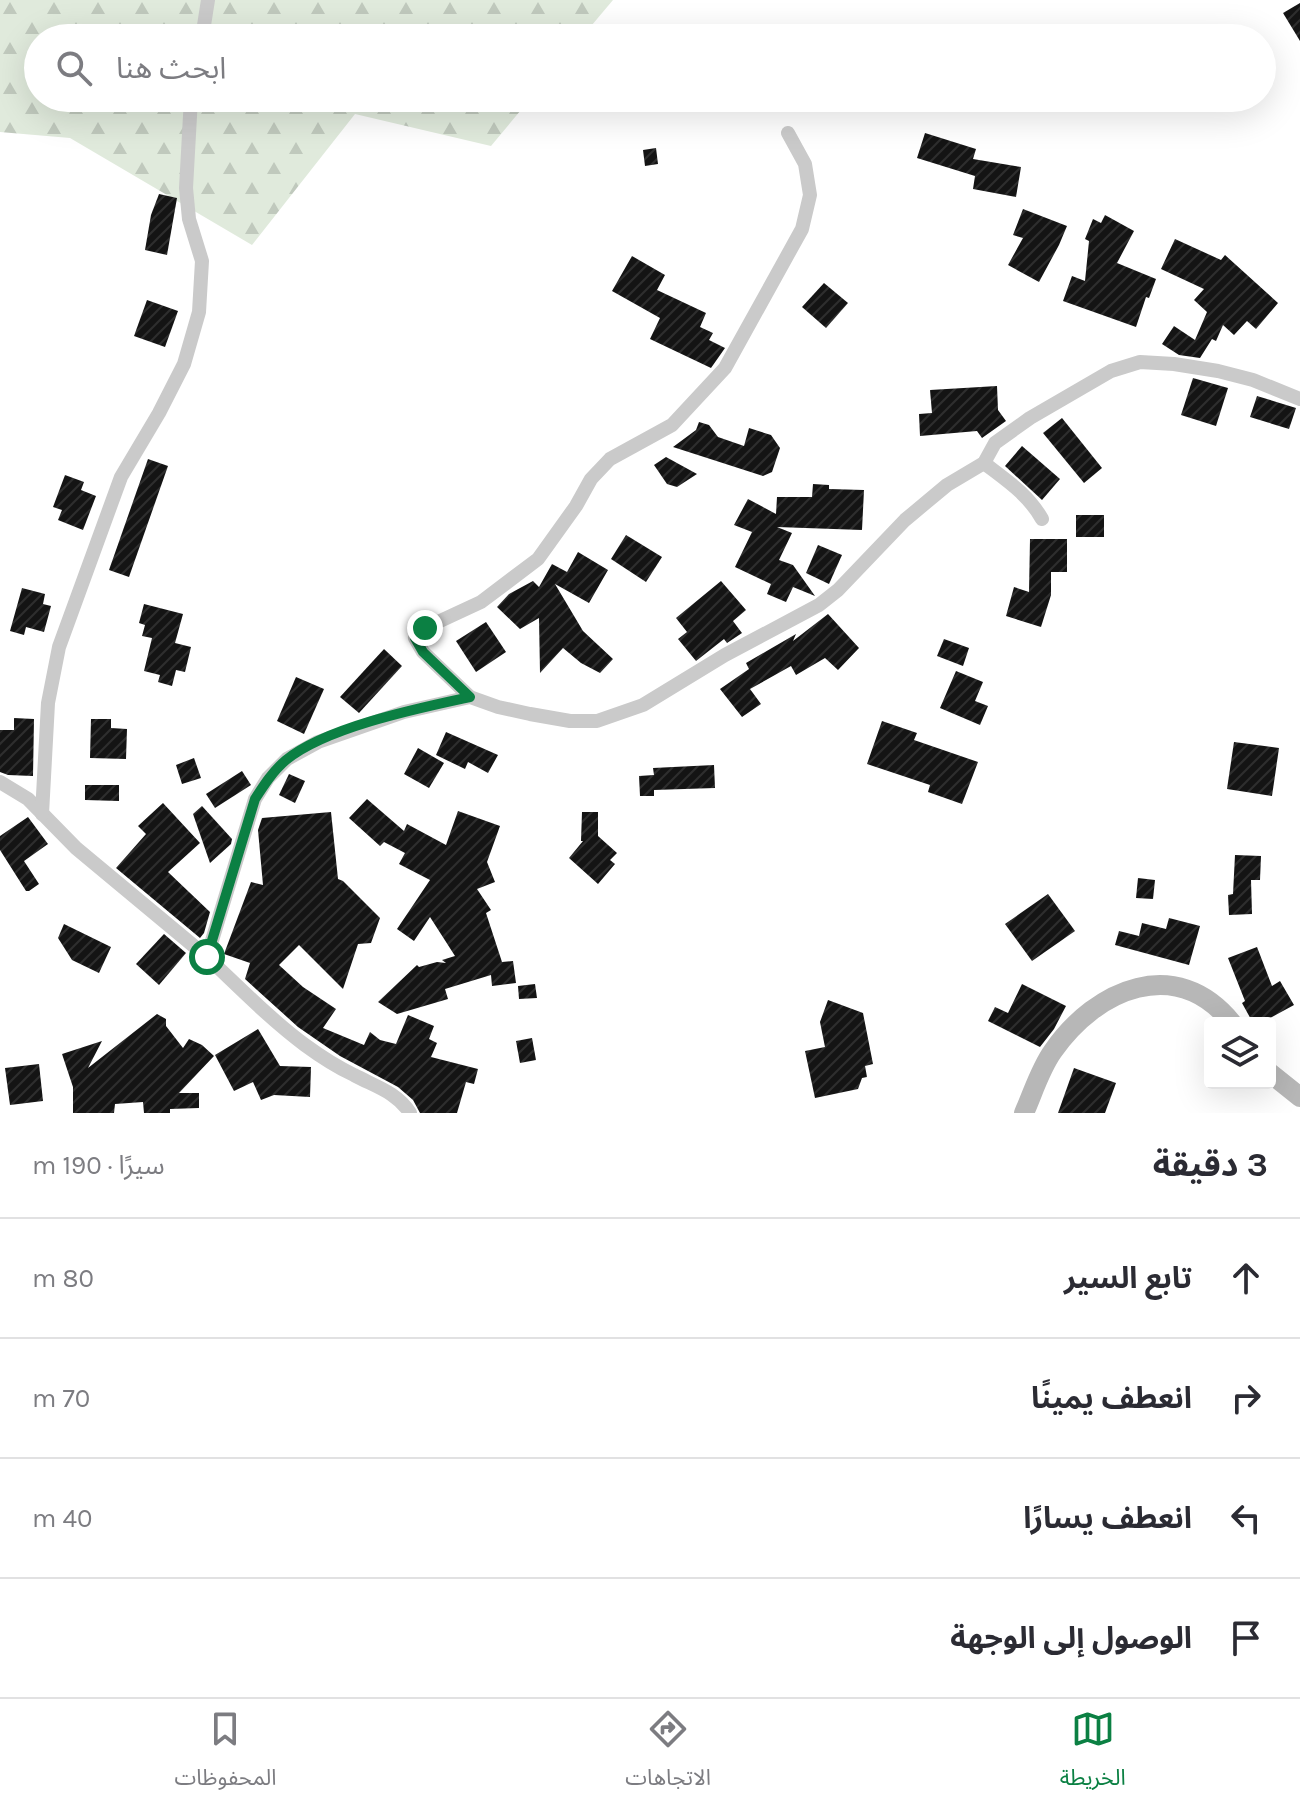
<!DOCTYPE html>
<html lang="ar">
<head>
<meta charset="utf-8">
<style>
  :root { --surface:#fff; --page:#f2f2f3; --text:#2b2b33; --muted:#7c7c81; --line:#e1e1e2; --accent:#0b8043 }
  body { margin:0; font-family:Karla,"Noto Sans Arabic",sans-serif; background:var(--page); color:var(--text); direction:rtl }
  .controls { position:absolute; right:24px; bottom:24px; display:grid; overflow:hidden; border-radius:8px; box-shadow:0 8px 32px #0002 }
  .controls button { width:72px; height:72px; display:grid; place-items:center; padding:0; border:0; border-bottom:2px solid var(--line); background:var(--surface); color:var(--text); font:40px sans-serif }
  .stop { position:absolute; width:24px; height:24px; margin:-18px; border:6px solid #0b8043; border-radius:50%; background:#fff }
  .stop.end { background:#0b8043; border-color:#fff; box-shadow:0 2px 8px #0008 }
  .list { margin:0; padding:0; list-style:none }
  h2 { display:flex; justify-content:space-between; align-items:center; height:104px; margin:0; padding:0 32px; font-size:34px }
  h2 small { font-size:26px; font-weight:400; color:var(--muted) }
  .list li { display:grid; grid-template-columns:52px 1fr auto; gap:24px; align-items:center; box-sizing:border-box; height:120px; padding:0 32px; border-top:2px solid var(--line) }
  .list b { display:block; font-size:30px; white-space:nowrap }
  .list em { font-size:26px; font-style:normal; color:var(--muted) }
  .icon { flex:none; width:44px; height:44px; fill:none; stroke:currentColor; stroke-width:2; stroke-linecap:round; stroke-linejoin:round }
  .map { position:relative; flex:none; width:1300px; height:1113px; overflow:hidden; direction:ltr }
  .search { position:absolute; background:var(--surface); box-shadow:0 8px 32px #0002; left:24px; right:24px; top:24px; height:88px; display:flex; align-items:center; gap:20px; box-sizing:border-box; padding:0 28px; border-radius:44px; color:var(--muted); font-size:30px }
  .sheet { height:584px; background:var(--surface) }
  nav { display:flex; justify-content:space-around; align-items:center; box-sizing:border-box; height:112px; border-top:2px solid var(--line); background:var(--surface); font-size:22px; color:var(--muted) }
  nav a { display:grid; justify-items:center; gap:4px }
  nav .on { color:var(--accent) }
  .map>svg:first-child { display:block }
</style>
</head>
<body>
<div class="map">
<svg width="1300" height="1113" viewBox="0 0 1300 1113">
  <defs>
    <pattern id="forest-firs" width="22" height="20" patternUnits="userSpaceOnUse" patternTransform="scale(2)"><rect width="22" height="20" fill="#e0eadc"/><path d="M5 1l3.5 6h-7zM16 11l3.5 6h-7z" fill="#c0c9bd"/></pattern>
    <pattern id="building-hatch" width="6" height="6" patternUnits="userSpaceOnUse" patternTransform="scale(2)"><rect width="6" height="6" fill="#141414"/><path d="M-1 1l2-2M0 6l6-6M5 7l2-2" fill="none" stroke="#2e2e2e"/></pattern>
  </defs>
  <rect width="100%" height="100%" fill="#fff"/>
  <path fill="url(#forest-firs)" d="M0 0H613L581 38H38V98H531L491 146 355 114 252 245 70 138 0 132Z"/>
  <g fill="url(#building-hatch)">
    <path d="M1300 3V41L1283 13Z"/>
    <path d="M925 133 976 149 973 159 1021 167 1016 197 973 189 975 176 917 158Z"/>
    <path d="M656 148 658 164 645 166 643 150Z"/>
    <path d="M159 194 177 198 167 255 145 250 151 215Z"/>
    <path d="M1023 209 1067 226 1059 245 1039 282 1008 265 1023 238 1013 235Z"/>
    <path d="M1105 215 1134 231 1117 263 1156 279 1149 298 1146 297 1136 327 1063 301 1072 276 1085 281 1089 241 1085 239 1093 219 1101 223Z"/>
    <path d="M1175 239 1221 260 1225 255 1278 303 1256 329 1247 321 1234 335 1223 325 1216 341 1212 339 1200 358 1179 355 1162 344 1174 326 1195 340 1207 312 1194 300 1204 289 1161 269Z"/>
    <path d="M632 256 665 275 657 290 706 313 700 327 713 333 709 340 725 348 711 368 650 339 660 318 612 291Z"/>
    <path d="M824 283 848 303 826 328 802 307Z"/>
    <path d="M147 300 178 311 165 347 134 336Z"/>
    <path d="M1193 378 1228 388 1216 426 1181 415Z"/>
    <path d="M997 386 998 410 1006 421 982 438 977 431 920 436 919 414 932 413 930 390Z"/>
    <path d="M1257 396 1296 408 1289 429 1250 417Z"/>
    <path d="M1062 418 1102 468 1084 483 1043 433Z"/>
    <path d="M699 422 709 425 718 437 744 446 749 428 771 435 780 448 772 472 763 476 673 447 696 430Z"/>
    <path d="M1022 446 1060 479 1042 500 1005 466Z"/>
    <path d="M666 457 697 474 677 487 667 484 654 465Z"/>
    <path d="M148 459 168 466 129 577 109 570Z"/>
    <path d="M65 475 84 482 81 490 96 496 83 530 58 520 62 510 53 507Z"/>
    <path d="M813 484 829 485V489L864 490 862 530 777 527 792 533 779 560 793 565 815 596 793 587 786 602 767 594 771 584 735 567 752 532 734 525 748 499 776 514 777 497H812Z"/>
    <rect x="1076" y="515" width="28" height="22"/>
    <path d="M626 535 662 557 646 582 611 559Z"/>
    <path d="M1030 539H1067V572H1051V595L1041 627 1006 616 1014 587 1029 592Z"/>
    <path d="M818 545 842 555 829 584 806 573Z"/>
    <path d="M578 552 608 570 589 603 555 584 583 631 613 659 600 673 581 663 563 648 540 673 539 618 520 629 497 607 509 594 533 581 539 587 552 564 567 572Z"/>
    <path d="M721 581 746 610 733 621 742 633 727 643 724 639 696 661 678 639 687 632 676 618Z"/>
    <path d="M22 588 45 594 43 604 51 606 44 632 26 627 24 635 10 631Z"/>
    <path d="M144 604 183 614 175 643 191 647 185 672 176 670 172 686 158 682 160 675 144 671 152 638 142 636 145 625 139 623Z"/>
    <path d="M828 614 859 648 838 670 825 658 796 675 791 666 750 689 761 704 742 717 720 689 749 669 746 663 796 634 793 641Z"/>
    <path d="M486 622 506 652 476 672 456 641Z"/>
    <path d="M944 639 969 648 963 666 937 656Z"/>
    <path d="M384 649 402 666 359 713 340 697Z"/>
    <path d="M956 671 983 682 975 701 988 706 980 725 940 708Z"/>
    <path d="M296 677 324 689 304 734 277 721Z"/>
    <path d="M14 718 34 719 33 776 8 775 0 772V730H14Z"/>
    <path d="M91 719H111V728L127 729 126 759 90 758Z"/>
    <path d="M882 721 917 733 914 740 978 762 962 804 928 792 930 785 867 764Z"/>
    <path d="M446 732 498 755 488 773 468 762 465 769 436 755Z"/>
    <path d="M1234 742 1279 748 1272 796 1227 789Z"/>
    <path d="M418 748 444 763 429 788 404 774Z"/>
    <path d="M194 758 201 778 182 784 176 765Z"/>
    <path d="M714 765 715 788 654 790V796H640L639 776 654 775 653 768Z"/>
    <path d="M242 771 251 785 215 808 206 794Z"/>
    <path d="M289 774 305 781 295 803 279 795Z"/>
    <path d="M85 785H119V801L85 800Z"/>
    <path d="M367 799 404 831 407 824 446 845 458 811 500 826 487 862 495 882 477 889 491 910 486 913 502 962 513 961 516 983 492 986 491 975 445 989 448 999 397 1014 378 1002 417 965 419 967 437 962 446 963 442 960 455 956 430 917 414 941 397 929 430 880 399 864 405 853 384 842 380 846 349 818Z"/>
    <path d="M163 803 200 843 168 872 210 912 204 933 200 938 116 868 146 834 138 826Z"/>
    <path d="M202 806 232 839 231 844 210 863 193 814Z"/>
    <path d="M331 812 338 879 343 881 380 918 371 943 358 944 343 989 299 945 279 965 303 987 336 1009 323 1028 364 1045 370 1032 380 1040 396 1044 408 1015 434 1026 429 1039 437 1043 431 1057 478 1069 474 1084 466 1082 457 1113H420L413 1100 398 1087 340 1056 298 1027 245 979 250 963 224 954 251 882 263 885 258 830 262 818Z"/>
    <path d="M582 812H598V836L617 853 610 860 615 864 598 884 569 858 583 841H581Z"/>
    <path d="M28 817 48 844 24 861 39 884 29 891H26L0 850V836Z"/>
    <path d="M1235 855 1261 856 1260 880H1251L1252 914 1229 915 1228 895 1233 894Z"/>
    <path d="M1138 878 1155 880 1153 899 1136 898Z"/>
    <path d="M1048 894 1075 931 1032 961 1005 924Z"/>
    <path d="M1169 918 1200 926 1189 965 1115 945 1119 931 1139 936 1142 923 1166 929Z"/>
    <path d="M64 924 111 947 99 973 72 960 58 938Z"/>
    <path d="M164 934 186 953 159 985 136 964Z"/>
    <path d="M1257 947 1272 986 1280 981 1294 1005 1261 1023H1253L1242 1003 1245 1001 1228 958Z"/>
    <path d="M535 984 537 998 519 999 518 986Z"/>
    <path d="M1022 984 1066 1006 1054 1029 1040 1047 988 1021 995 1007 1008 1013Z"/>
    <path d="M828 1000 863 1013 873 1064 865 1066 867 1077 862 1078 858 1089 815 1098 805 1051 825 1047 820 1022Z"/>
    <path d="M157 1014 166 1019V1026L183 1048 189 1039 202 1045 214 1056 179 1093H199V1108L170 1109V1113H144L143 1102 115 1104 114 1113H73V1087L62 1054 102 1041 88 1068Z"/>
    <path d="M258 1029 280 1066 311 1067 310 1097 274 1095 261 1100 253 1082 234 1091 215 1055Z"/>
    <path d="M532 1038 536 1060 520 1063 516 1041Z"/>
    <path d="M39 1064 43 1101 10 1105 5 1068Z"/>
    <path d="M1074 1068 1116 1083 1105 1113H1058Z"/>
  </g>
  <g fill="none" stroke-linecap="round" stroke-linejoin="round">
    <g stroke="#cacaca" stroke-width="14">
      <path d="M202 38 208 0"/>
      <path d="M984 463C1006 480 1028 494 1042 519"/>
      <path d="M470 697 423 652 415 638 425 628 481 602 538 559 576 506 591 479 610 459 672 425 725 368 802 229 810 195 805 164 788 133"/>
      <path d="M0 782 28 799 76 848 207 957"/>
      <path d="M42 814 48 703 59 647 121 477 159 413 184 364 199 312 202 261 189 219 186 188 191 98"/>
      <path d="M410 1113C397 1092 374 1086 354 1075 337 1067 320 1056 305 1045 270 1019 239 987 207 957L255 799 268 778 287 759 318 742 404 712 470 697 498 707 530 714 570 721H597L643 705 725 655 819 605 838 590 905 520 947 485 984 463 995 443 1030 418 1111 371 1140 362 1174 364 1218 371 1253 380 1300 399"/>
    </g>
    <g stroke="#b7b7b7" stroke-width="20">
      <path d="M1270 1073 1300 1097"/>
      <path d="M1024 1113C1033 1093 1040 1069 1053 1051 1096 989 1176 954 1232 1023"/>
    </g>
  </g>
  <g fill="none" stroke-linecap="round" stroke-linejoin="round">
    <path stroke="#0b8043" stroke-width="10" d="M207 957 255 799C264 785 273 771 286 760 326 727 419 708 470 697L423 652 415 638 425 628"/>
  </g>
</svg>
<div class="controls">
<button><svg class="icon" aria-label="layers" viewBox="0 0 24 24"><path d="M12 4l9 5-9 5-9-5zM3 14l9 5 9-5"/></svg></button>
</div>
<div class="stop" style="left:207px;top:957px"></div>
<div class="stop end" style="left:425px;top:628px"></div>
<div class="search"><svg class="icon" aria-label="search" viewBox="0 0 24 24"><circle cx="10" cy="10" r="6"/><path d="M15 15l6 6"/></svg>ابحث هنا</div>
</div>
<section class="sheet">
<h2>3 دقيقة<small>سيرًا · 190 m</small></h2>
<ul class="list">
<li><svg class="icon" aria-label="ahead" viewBox="0 0 24 24"><path d="M12 20V5M6 11l6-6 6 6"/></svg><div><b>تابع السير</b></div><em>80 m</em></li>
<li><svg class="icon" aria-label="right" viewBox="0 0 24 24"><path d="M7 20v-9h11M14 6l5 5-5 5"/></svg><div><b>انعطف يمينًا</b></div><em>70 m</em></li>
<li><svg class="icon" aria-label="left" viewBox="0 0 24 24"><path d="M17 20v-9H6M10 6l-5 5 5 5"/></svg><div><b>انعطف يسارًا</b></div><em>40 m</em></li>
<li><svg class="icon" aria-label="arrive" viewBox="0 0 24 24"><path d="M6 21V4h12l-3 4 3 4H6"/></svg><div><b>الوصول إلى الوجهة</b></div></li>
</ul>
</section>
<nav>
<a class="on"><svg class="icon" aria-label="map" viewBox="0 0 24 24"><path d="M3 6l6-2 6 2 6-2v14l-6 2-6-2-6 2zM9 4v14M15 6v14"/></svg>الخريطة</a>
<a><svg class="icon" aria-label="directions" viewBox="0 0 24 24"><path d="M12 3l9 9-9 9-9-9zM9 14v-3h6M13 9l2 2-2 2"/></svg>الاتجاهات</a>
<a><svg class="icon" aria-label="saved" viewBox="0 0 24 24"><path d="M7 4h10v16l-5-4-5 4z"/></svg>المحفوظات</a>
</nav>
</body>
</html>
